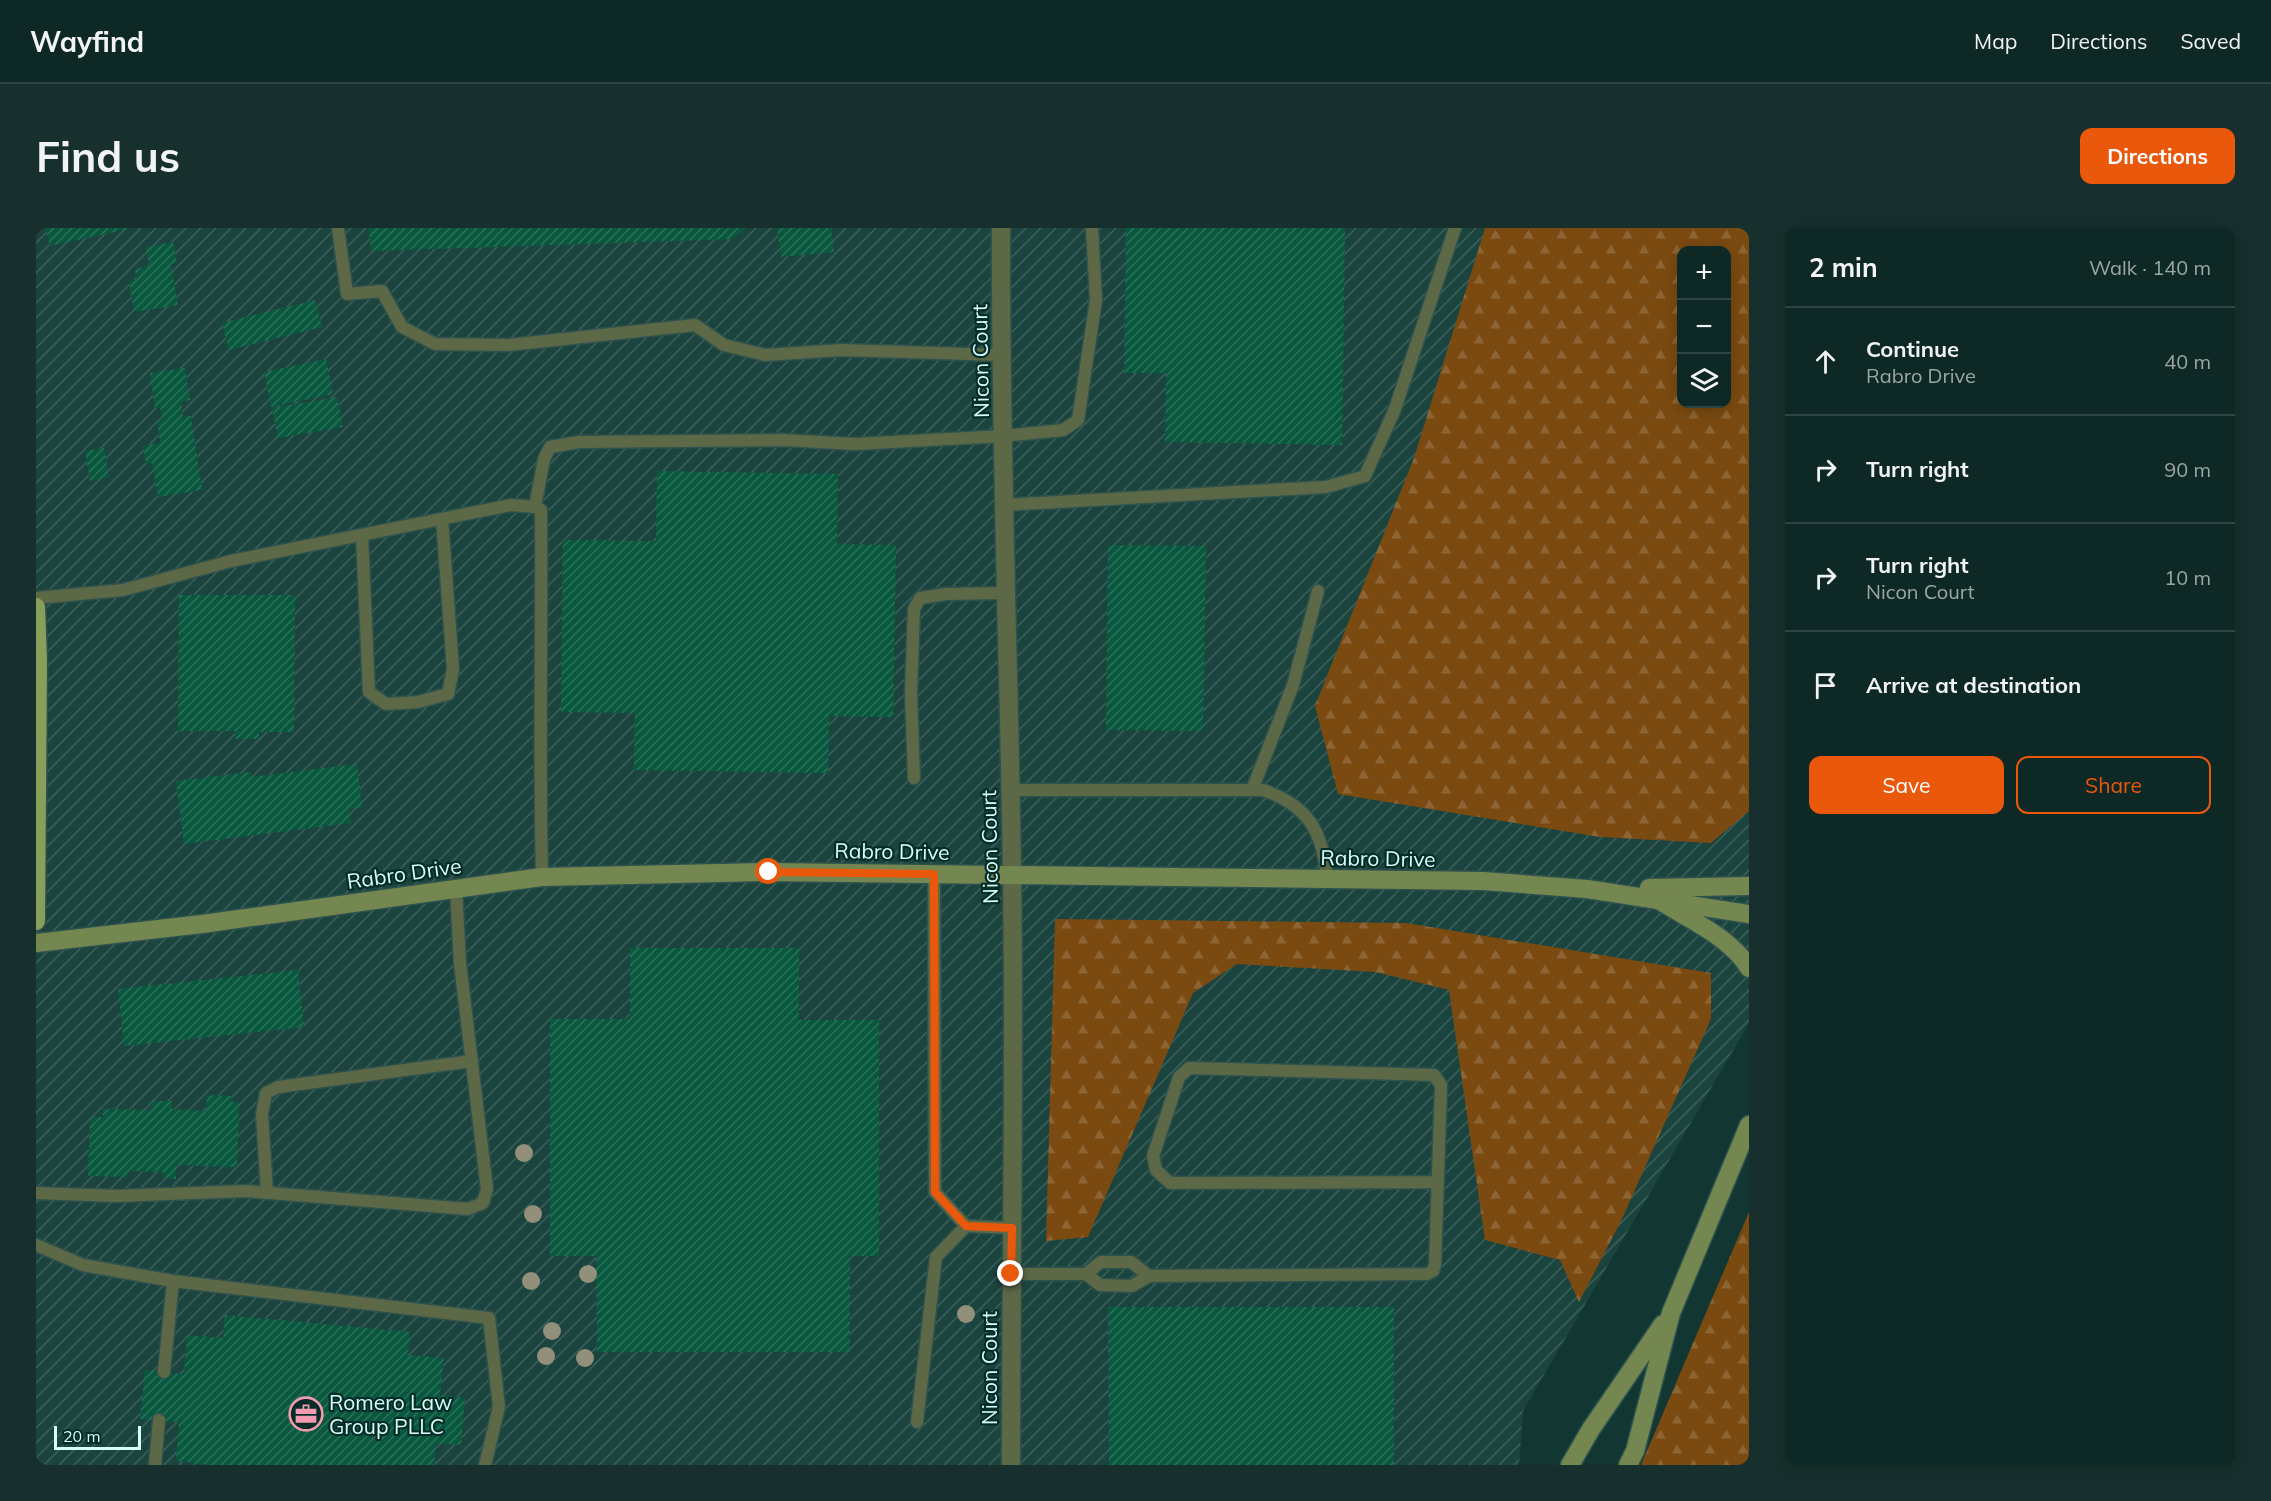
<!DOCTYPE html>
<html lang="en">
<head>
<meta charset="utf-8">
<style>
  :root { --surface:#0e2825; --page:#17302d; --text:#f1f3f6; --muted:#9ba6a7; --line:#2e4442; --accent:#ea580c }
  body { margin:0; font-family:Mulish,sans-serif; background:var(--page); color:var(--text) }
  .controls { position:absolute; right:18px; top:18px; display:grid; overflow:hidden; border-radius:12px; box-shadow:0 3px 15px #0003 }
  .controls button { width:54px; height:54px; display:grid; place-items:center; padding:0; border:0; border-bottom:2px solid var(--line); background:var(--surface); color:var(--text); font:30px sans-serif }
  .scale { position:absolute; left:18px; bottom:15px; width:87px; box-sizing:border-box; padding-left:6px; border:3px solid #d7fef8; border-top:0; font-size:16px; line-height:21px; white-space:nowrap; color:#d7fef8; -webkit-text-stroke:4px #062c27; paint-order:stroke }
  .stop { position:absolute; width:18px; height:18px; margin:-14px; border:4px solid #ea580c; border-radius:50%; background:#fff }
  .stop.end { background:#ea580c; border-color:#fff; box-shadow:0 2px 6px #0008 }
  .list { margin:0; padding:0; list-style:none }
  h2 { display:flex; justify-content:space-between; align-items:center; height:78px; margin:0; padding:0 24px; font-size:26px }
  h2 small { font-size:20px; font-weight:400; color:var(--muted) }
  .list li { display:grid; grid-template-columns:39px 1fr auto; gap:18px; align-items:center; box-sizing:border-box; height:108px; padding:0 24px; border-top:2px solid var(--line) }
  .list b { display:block; font-size:22px; white-space:nowrap }
  .list p { margin:0; font-size:20px; white-space:nowrap; color:var(--muted) }
  .list em { font-size:20px; font-style:normal; color:var(--muted) }
  .actions { display:flex; gap:12px; padding:18px 24px }
  .actions a { flex:1; padding:14px 0; border:2px solid var(--accent); border-radius:12px; text-align:center; font-size:21px; color:var(--accent) }
  .actions .main { background:var(--accent); color:#fff }
  .icon { flex:none; width:33px; height:33px; fill:none; stroke:currentColor; stroke-width:2; stroke-linecap:round; stroke-linejoin:round }
  .map { position:relative; flex:none; width:1713px; height:1237px; overflow:hidden; border-radius:12px }
  header { display:flex; align-items:center; gap:36px; box-sizing:border-box; height:84px; padding:0 30px; background:var(--surface); border-bottom:2px solid var(--line) }
  header strong { font-size:28px }
  nav { display:flex; gap:33px; margin-inline-start:auto; font-size:21px }
  .intro { display:flex; align-items:center; justify-content:space-between; box-sizing:border-box; height:144px; padding:0 36px }
  h1 { margin:0; font-size:42px }
  .button { padding:15px 27px; border-radius:12px; background:var(--accent); color:#fff; font-size:21px; font-weight:700 }
  main { display:flex; gap:36px; padding:0 36px }
  aside { flex:1; background:var(--surface); border-radius:12px; box-shadow:0 3px 15px #0003 }
  .map>svg:first-child { display:block }
</style>
</head>
<body>
<header>
<strong>Wayfind</strong>
<nav><a>Map</a><a>Directions</a><a>Saved</a></nav>
</header>
<div class="intro"><h1>Find us</h1><a class="button">Directions</a></div>
<main>
<div class="map">
<svg width="1713" height="1237" viewBox="0 0 1713 1237">
  <defs>
    <pattern id="industrial-furrows" width="10" height="10" patternUnits="userSpaceOnUse" patternTransform="scale(1.5)"><rect width="10" height="10" fill="#1c443f"/><path d="M-1 1l2-2M0 10L10 0M9 11l2-2" fill="none" stroke="#3c605c"/></pattern>
    <pattern id="forest-firs" width="22" height="20" patternUnits="userSpaceOnUse" patternTransform="scale(1.5)"><rect width="22" height="20" fill="#7b4a11"/><path d="M5 1l3.5 6h-7zM16 11l3.5 6h-7z" fill="#8d6534"/></pattern>
    <pattern id="building-hatch" width="6" height="6" patternUnits="userSpaceOnUse" patternTransform="scale(1.5)"><rect width="6" height="6" fill="#08583e"/><path d="M-1 1l2-2M0 6l6-6M5 7l2-2" fill="none" stroke="#2b715b"/></pattern>
  </defs>
  <rect width="100%" height="100%" fill="#123631"/>
  <path fill="url(#industrial-furrows)" fill-rule="evenodd" d="M0 0H1713V795L1487 1183 1483 1237H0ZM1646 22H1690V176H1646Z"/>
  <g fill="url(#forest-firs)" fill-rule="evenodd">
    <path d="M1449 0H1713V583L1675 615 1564 609 1302 566 1279 478 1378 230ZM1690 22V176H1646V22Z"/>
    <path d="M1019 691 1370 695 1675 745V791L1585 993 1543 1074 1524 1032 1449 1012 1413 762 1340 744 1201 736 1157 765 1052 1009 1010 1013Z"/>
    <path d="M1713 984V1234L1711 1237H1605Z"/>
  </g>
  <g fill="url(#building-hatch)">
    <path d="M9 0H92V1L14 18Z"/>
    <path d="M333 0H710L696 11 335 23Z"/>
    <path d="M741 0H795L798 24 745 29Z"/>
    <path d="M1090 0H1309L1306 217 1129 214 1130 145H1088Z"/>
    <path d="M137 14 141 35 135 36 142 77 98 84 93 53 100 51 99 41 113 38 110 19Z"/>
    <path d="M279 72 286 99 193 122 186 95Z"/>
    <path d="M290 131 297 166 235 179 228 144Z"/>
    <path d="M149 140 154 172 145 174 147 189 155 188 166 262 122 269 116 235 110 236 107 218 124 215 121 193 126 192 124 179 119 180 114 145Z"/>
    <path d="M301 169 307 199 242 210 236 180Z"/>
    <path d="M68 220 73 249 54 253 49 223Z"/>
    <path d="M621 243 802 246 801 316 860 317 857 489 793 488 792 545 598 542 599 485 525 484 527 312 620 313Z"/>
    <path d="M1072 317 1170 318 1167 503 1070 502Z"/>
    <path d="M143 367H259L258 504H223V511H199V503H142Z"/>
    <path d="M321 536 326 579 313 581 315 595 148 616 140 553 215 544V549Z"/>
    <path d="M594 720H763V792H843V1028H814V1124H561L560 1028H514V791H594Z"/>
    <path d="M262 742 268 799 88 818 82 761Z"/>
    <path d="M171 867 195 868V874H203L201 939 140 937V951L127 950V944L91 943V949L52 948 54 889H67V881L115 882 116 873H136V881L170 883Z"/>
    <path d="M1072 1079H1358V1237H1073Z"/>
    <path d="M189 1087 374 1104 372 1127 408 1130 404 1167 429 1170 425 1217 400 1215 398 1237H173L140 1233 143 1194 104 1191 109 1142 148 1146 151 1107 187 1110Z"/>
  </g>
  <g fill="none" stroke-linecap="round" stroke-linejoin="round">
    <g stroke="#2e524d" stroke-width="15">
      <g id="lane">
        <path d="M302 0 311 66 346 63 366 99 399 116 472 117 659 97 688 117 729 127 806 122 964 127"/>
        <path d="M968 277 1290 259 1329 248 1359 181 1419 0"/>
        <path d="M499 279 508 231 514 219 543 214 747 212 819 216 968 208 1027 202 1042 192 1060 72 1056 0"/>
        <path d="M326 307 333 464 350 476 382 474 412 466 417 441 406 291"/>
        <path d="M0 370 87 362 195 333 475 277 499 279 505 282C506 404 503 527 506 649"/>
        <path d="M878 550 875 466 878 381 884 370 910 366 970 365"/>
        <path d="M974 562H1227C1273 578 1287 604 1291 651"/>
        <path d="M1216 562 1257 457 1282 363"/>
        <path d="M0 965 80 968 210 963 432 981 447 975 451 961 424 735 420 661"/>
        <path d="M231 965 226 886 230 865 242 859 436 833"/>
        <path d="M930 998 976 1000"/>
        <path d="M0 1017 47 1037 137 1053 453 1090 463 1179 449 1237"/>
        <path d="M975 1046H1050L1065 1034H1095L1113 1048 1096 1058 1064 1057 1050 1046"/>
        <path d="M1113 1048 1391 1046 1397 1043 1399 1037 1405 857 1398 847 1153 840 1143 849 1117 928 1120 942 1134 955 1402 954"/>
        <path d="M128 1144 137 1053"/>
        <path d="M881 1194 900 1029 930 998 899 964 898 646"/>
        <path d="M119 1237 123 1192"/>
      </g>
    </g>
    <g stroke="#2e524d" stroke-width="21">
      <path id="street" d="M965 0C964 215 973 431 976 646 979 843 975 1040 975 1237"/>
    </g>
    <g stroke="#2e524d" stroke-width="21">
      <g id="secondary">
        <path d="M1613 660 1713 658"/>
        <path d="M1624 673C1654 692 1694 709 1713 740"/>
        <path d="M0 715 166 696 506 649 733 644 1447 653 1551 661 1713 686"/>
        <path d="M1534 1237 1555 1201 1627 1096"/>
        <path d="M1592 1237 1599 1223 1635 1085 1713 897"/>
      </g>
    </g>
    <g stroke="#2e524d" stroke-width="21">
      <path id="primary" d="M0 379 2 432 0 693"/>
    </g>
    <use href="#lane" stroke="#5c6846" stroke-width="12"/>
    <use href="#street" stroke="#5c6846" stroke-width="18"/>
    <use href="#secondary" stroke="#758751" stroke-width="18"/>
    <use href="#primary" stroke="#889f59" stroke-width="18"/>
  </g>
  <g fill="#928f7a">
    <circle cx="488" cy="925" r="9"/>
    <circle cx="497" cy="986" r="9"/>
    <circle cx="552" cy="1046" r="9"/>
    <circle cx="495" cy="1053" r="9"/>
    <circle cx="930" cy="1086" r="9"/>
    <circle cx="516" cy="1103" r="9"/>
    <circle cx="510" cy="1128" r="9"/>
    <circle cx="549" cy="1130" r="9"/>
  </g>
  <g fill="none" stroke-linecap="round" stroke-linejoin="round">
    <path stroke="#ea580c" stroke-width="8" d="M733 644 898 646 899 964 930 998 976 1000 975 1046"/>
  </g>
  <defs>
    <g id="office-ring" transform="scale(1.725)"><circle r="9.5" fill="#062c27" stroke="#f29aaf" stroke-width="1.5"/><path d="M-6-3h4V-5.5h4V-3h4V5H-6ZM-1-4.5V-3h2v-1.5ZM-6 0V1H6V0Z" fill="#f29aaf"/></g>
  </defs>
  <g fill-rule="evenodd">
    <use href="#office-ring" x="270" y="1186"/>
  </g>
  <g text-anchor="middle" dominant-baseline="central" stroke-width="4.5" stroke-linejoin="round" paint-order="stroke">
    <g font-size="21" fill="#d7fef8" stroke="#062c27">
      <text transform="translate(944 133) rotate(-91)">Nicon Court</text>
      <text transform="translate(953 619) rotate(-91)">Nicon Court</text>
      <text transform="translate(856 623) rotate(1)">Rabro Drive</text>
      <text transform="translate(1342 630) rotate(1)">Rabro Drive</text>
      <text transform="translate(368 645) rotate(-8)">Rabro Drive</text>
      <text transform="translate(953 1140) rotate(-90)">Nicon Court</text>
    </g>
    <g font-size="21" fill="#d7fef8" stroke="#062c27" text-anchor="start">
      <text x="293" y="1174">Romero Law<tspan x="293" dy="24">Group PLLC</tspan></text>
    </g>
  </g>
</svg>
<div class="controls">
<button>+</button>
<button>−</button>
<button><svg class="icon" aria-label="layers" viewBox="0 0 24 24"><path d="M12 4l9 5-9 5-9-5zM3 14l9 5 9-5"/></svg></button>
</div>
<div class="scale">20 m</div>
<div class="stop" style="left:733px;top:644px"></div>
<div class="stop end" style="left:975px;top:1046px"></div>
</div>
<aside>
<h2>2 min<small>Walk · 140 m</small></h2>
<ul class="list">
<li><svg class="icon" aria-label="ahead" viewBox="0 0 24 24"><path d="M12 20V5M6 11l6-6 6 6"/></svg><div><b>Continue</b><p>Rabro Drive</p></div><em>40 m</em></li>
<li><svg class="icon" aria-label="right" viewBox="0 0 24 24"><path d="M7 20v-9h11M14 6l5 5-5 5"/></svg><div><b>Turn right</b></div><em>90 m</em></li>
<li><svg class="icon" aria-label="right" viewBox="0 0 24 24"><path d="M7 20v-9h11M14 6l5 5-5 5"/></svg><div><b>Turn right</b><p>Nicon Court</p></div><em>10 m</em></li>
<li><svg class="icon" aria-label="arrive" viewBox="0 0 24 24"><path d="M6 21V4h12l-3 4 3 4H6"/></svg><div><b>Arrive at destination</b></div></li>
</ul>
<div class="actions"><a class="main">Save</a><a>Share</a></div>
</aside>
</main>
</body>
</html>
